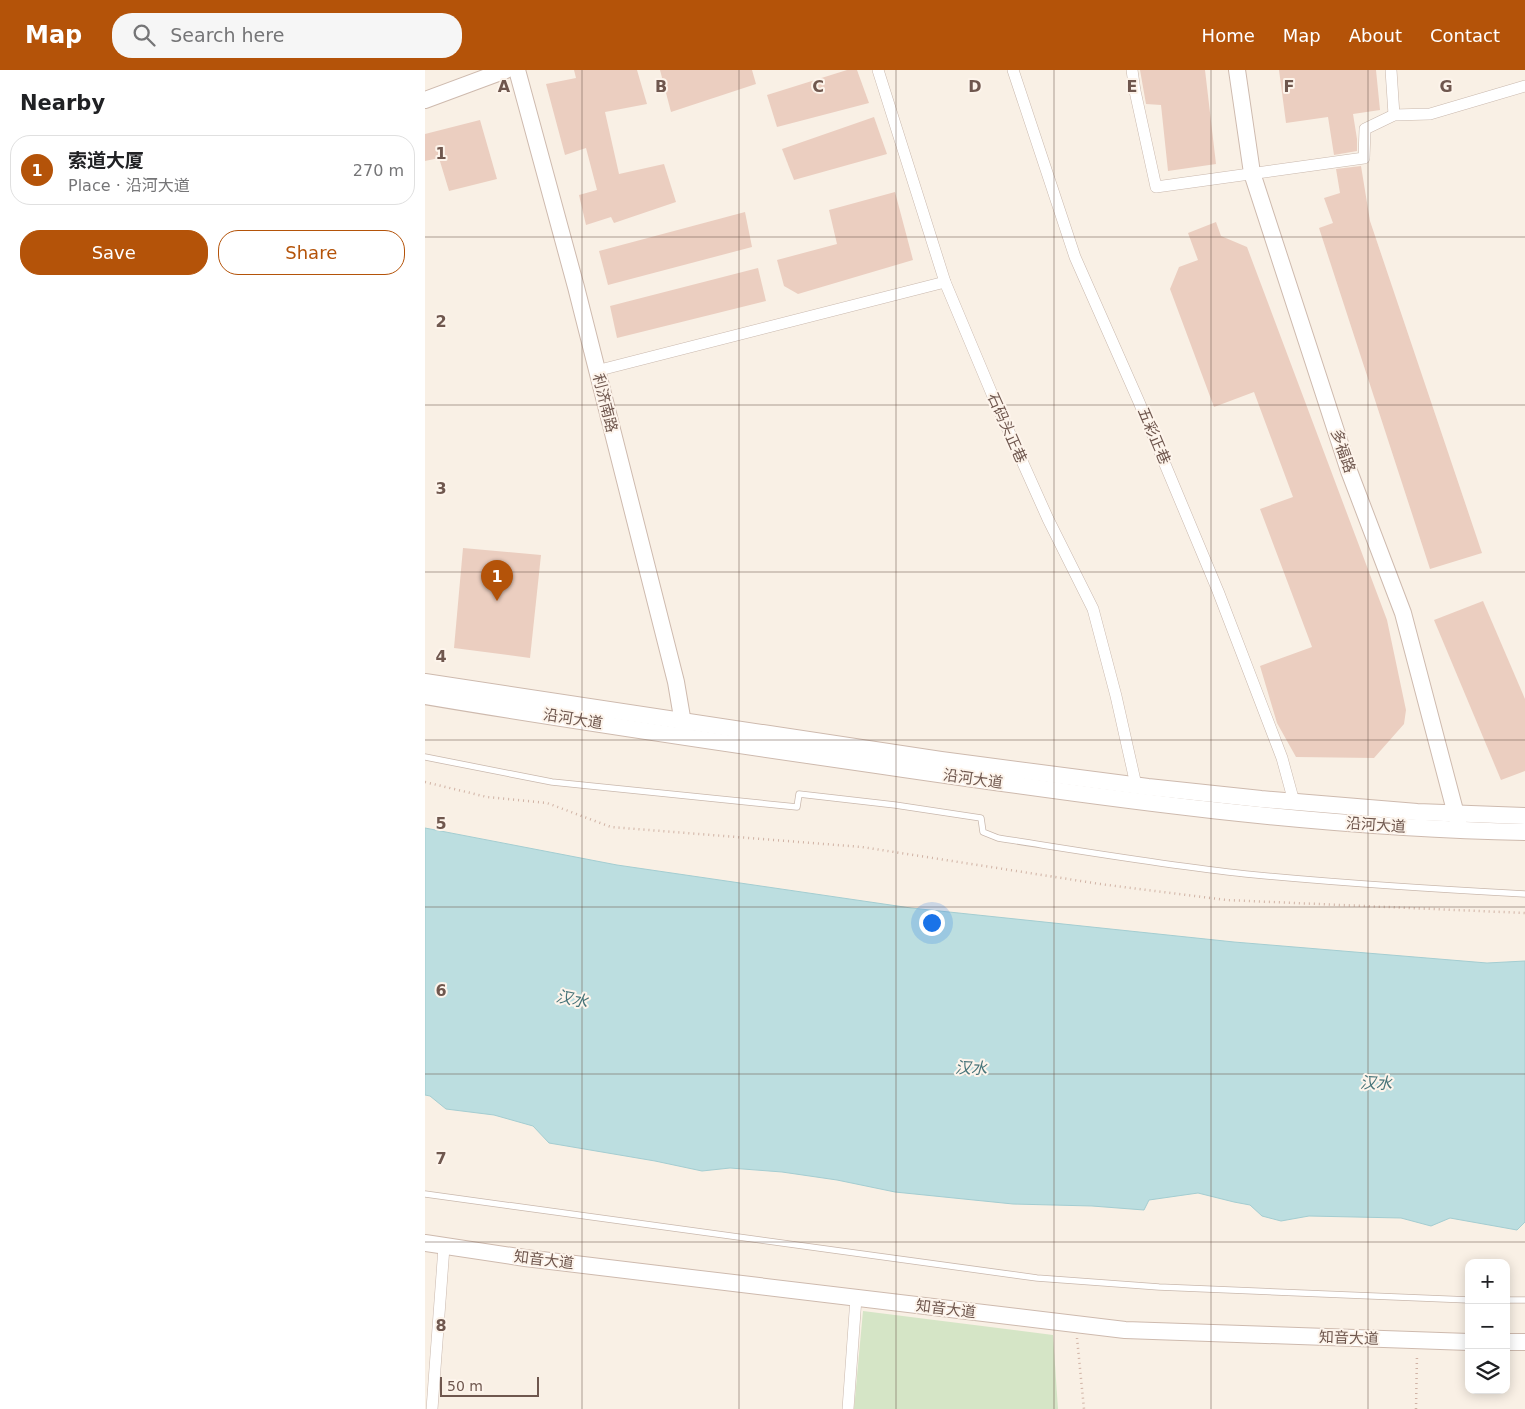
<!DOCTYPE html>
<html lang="en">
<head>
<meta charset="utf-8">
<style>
  :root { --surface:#fff; --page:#f6f6f6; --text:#202124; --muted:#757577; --line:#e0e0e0; --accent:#b45309 }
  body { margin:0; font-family:"DejaVu Sans","Noto Sans SC",sans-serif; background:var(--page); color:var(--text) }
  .controls { position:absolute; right:15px; bottom:15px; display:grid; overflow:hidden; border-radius:10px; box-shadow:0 2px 12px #0003 }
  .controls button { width:45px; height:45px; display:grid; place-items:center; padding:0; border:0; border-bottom:1px solid var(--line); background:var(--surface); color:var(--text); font:25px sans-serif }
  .scale { position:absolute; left:15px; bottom:12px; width:99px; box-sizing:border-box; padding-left:5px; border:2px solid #6f574e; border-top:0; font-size:14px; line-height:18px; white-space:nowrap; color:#6f574e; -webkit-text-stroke:4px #fdf4eb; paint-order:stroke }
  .you { position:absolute; left:506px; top:852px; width:18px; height:18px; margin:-12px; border:4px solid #fff; border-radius:50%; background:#1a73e8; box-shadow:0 0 0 8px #1a73e833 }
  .badge { display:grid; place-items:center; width:32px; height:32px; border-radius:50%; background:var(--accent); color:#fff; font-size:16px; font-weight:700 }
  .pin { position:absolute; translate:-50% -41px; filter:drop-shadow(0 1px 2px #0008) }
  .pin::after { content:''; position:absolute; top:26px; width:18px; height:15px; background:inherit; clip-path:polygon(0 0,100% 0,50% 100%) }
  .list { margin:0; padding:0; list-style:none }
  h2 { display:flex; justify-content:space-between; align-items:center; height:65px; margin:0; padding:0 20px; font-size:21px }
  h2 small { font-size:16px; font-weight:400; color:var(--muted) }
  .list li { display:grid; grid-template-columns:32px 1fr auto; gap:15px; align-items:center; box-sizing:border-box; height:70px; margin:0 10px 10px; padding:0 10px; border:1px solid var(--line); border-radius:20px }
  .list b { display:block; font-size:19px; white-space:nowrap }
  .list p { margin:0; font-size:16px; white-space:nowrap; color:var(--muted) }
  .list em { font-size:16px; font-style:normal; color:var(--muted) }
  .actions { display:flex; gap:10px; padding:15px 20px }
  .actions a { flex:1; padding:11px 0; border:1px solid var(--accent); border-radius:20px; text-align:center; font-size:18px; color:var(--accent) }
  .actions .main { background:var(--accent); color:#fff }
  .icon { flex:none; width:28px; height:28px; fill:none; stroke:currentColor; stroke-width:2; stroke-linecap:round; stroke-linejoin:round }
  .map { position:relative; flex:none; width:1100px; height:1339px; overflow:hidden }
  header { display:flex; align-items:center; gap:30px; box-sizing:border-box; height:70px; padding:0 25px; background:var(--accent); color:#fff }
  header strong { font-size:24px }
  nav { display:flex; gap:28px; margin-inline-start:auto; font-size:18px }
  .search { width:350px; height:45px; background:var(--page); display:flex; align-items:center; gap:12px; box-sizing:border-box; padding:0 18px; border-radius:20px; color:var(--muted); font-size:19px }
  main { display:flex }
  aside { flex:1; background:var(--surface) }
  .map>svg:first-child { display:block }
</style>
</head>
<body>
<header>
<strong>Map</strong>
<div class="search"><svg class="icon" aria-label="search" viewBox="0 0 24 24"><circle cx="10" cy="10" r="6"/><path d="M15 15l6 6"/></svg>Search here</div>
<nav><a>Home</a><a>Map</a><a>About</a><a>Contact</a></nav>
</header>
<main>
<aside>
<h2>Nearby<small></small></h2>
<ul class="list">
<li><span class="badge">1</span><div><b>索道大厦</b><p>Place · 沿河大道</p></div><em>270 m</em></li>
</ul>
<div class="actions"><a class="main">Save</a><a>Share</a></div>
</aside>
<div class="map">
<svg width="1100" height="1339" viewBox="0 0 1100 1339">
  <rect width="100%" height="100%" fill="#f9f0e5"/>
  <path fill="#d5e5c6" d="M438 1241 628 1265 633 1339H429Z"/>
  <path fill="#bcdee0" stroke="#a4cdd1" d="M0 758 192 795 486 838 809 872 1062 893 1100 891V1152L1092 1160 1025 1148 1006 1156 976 1148 884 1146 856 1151 837 1146 825 1135 809 1132 773 1123 724 1130 719 1140 667 1136 588 1134 470 1122 412 1110 357 1102 305 1098 277 1101 230 1091 124 1073 108 1056 69 1045 21 1039 5 1026 0 1025Z"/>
  <g fill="#ebcec0">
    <path d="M149 0H212L222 34 180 42 194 104 239 94 251 132 189 153 186 147 161 155 154 125 172 120 161 78 140 85 121 14 151 8Z"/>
    <path d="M235 0H327L331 14 246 42Z"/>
    <path d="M422 0H432L444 33 352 57 342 25Z"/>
    <path d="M715 0H780L791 94 743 101 736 35 721 34Z"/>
    <path d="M854 0H951L955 40 928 44 932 69V81L909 85 903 47 861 53Z"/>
    <path d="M449 47 462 84 369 110 357 79Z"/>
    <path d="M55 50 72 109 24 121 14 88 0 91V64Z"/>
    <path d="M936 96 945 151 1057 483 1005 499 894 158 908 153 899 128 915 123 911 99Z"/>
    <path d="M470 122 488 190 373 224 359 216 352 190 412 174 404 140Z"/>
    <path d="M320 142 327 177 183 215 174 181Z"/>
    <path d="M791 152 796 166 822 177 962 550 981 640 979 654 949 688 871 687 852 653 835 596 887 577 835 439 868 427 829 322 789 337 745 219 754 197 773 190 763 163Z"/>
    <path d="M333 198 341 231 192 268 185 236Z"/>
    <path d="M38 478 116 485 105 588 29 578Z"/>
    <path d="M1058 531 1100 629V701L1076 710 1009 550Z"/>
  </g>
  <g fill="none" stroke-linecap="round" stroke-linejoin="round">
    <g stroke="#c9b8ad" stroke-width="7">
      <g id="lane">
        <path d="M0 687 127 712 372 737 374 724 470 735 556 748 558 762 573 768C656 781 738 795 821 804 913 813 1007 819 1100 824"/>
        <path d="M0 1124 612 1208 734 1217 1044 1230"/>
        <path d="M1081 1230H1100"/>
      </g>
    </g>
    <g stroke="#c9b8ad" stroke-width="12">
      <g id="street">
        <path d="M453 0 520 212 567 324 623 449 668 539 691 626 711 715"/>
        <path d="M588 0 650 187 714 332 793 521 857 688 869 732"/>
        <path d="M707 0 710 21 731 117 939 88 940 59 969 45 1005 44 1100 16"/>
        <path d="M966 0 969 45"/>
        <path d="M171 301 520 212"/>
        <path d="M7 1339 19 1177"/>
        <path d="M423 1339 431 1228"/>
      </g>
    </g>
    <g stroke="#cebaae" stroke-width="18">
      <g id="secondary">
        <path d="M92 0 151 217 251 612 259 659"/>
        <path d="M812 0 827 103 924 401 978 543 1033 752"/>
        <path d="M0 30 81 0"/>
        <path d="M0 612 516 690 723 717 836 729 992 742 1100 746"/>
        <path d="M0 626C159 653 319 676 479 699 685 729 892 758 1100 762"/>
        <path d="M0 1173 100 1188 700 1260 1044 1272"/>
        <path d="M1081 1272H1100"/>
      </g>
    </g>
    <g stroke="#d0b2a4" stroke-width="2.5" stroke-dasharray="1 4" stroke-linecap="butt">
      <path d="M0 712 62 727 122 733 186 757 437 777 675 814 801 830 1100 843"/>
      <path d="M652 1268 659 1339"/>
      <path d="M991 1339 992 1284"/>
    </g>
    <use href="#lane" stroke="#fff" stroke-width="5.5"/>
    <use href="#street" stroke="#fff" stroke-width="11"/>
    <use href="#secondary" stroke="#fff" stroke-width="16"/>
  </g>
  <path fill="none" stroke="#6f574e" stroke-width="1" stroke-opacity="0.55" d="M157 0V1339M314 0V1339M471 0V1339M629 0V1339M786 0V1339M943 0V1339M0 167H1100M0 335H1100M0 502H1100M0 670H1100M0 837H1100M0 1004H1100M0 1172H1100"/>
  <g text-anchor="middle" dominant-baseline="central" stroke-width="4" stroke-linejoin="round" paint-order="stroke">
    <g font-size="15" fill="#6f574e" stroke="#fdf4eb">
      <text transform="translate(180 333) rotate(76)">利济南路</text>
      <text transform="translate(582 358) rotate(66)">石码头正巷</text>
      <text transform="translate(729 366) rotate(67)">五彩正巷</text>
      <text transform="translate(918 381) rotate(71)">多福路</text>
      <text transform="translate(148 649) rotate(9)">沿河大道</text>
      <text transform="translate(548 709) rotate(8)">沿河大道</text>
      <text transform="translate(951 755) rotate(4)">沿河大道</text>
      <text transform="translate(119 1190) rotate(7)">知音大道</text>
      <text transform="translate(521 1239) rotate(7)">知音大道</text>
      <text transform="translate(924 1268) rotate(2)">知音大道</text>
    </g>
    <g font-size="16" font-style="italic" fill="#477479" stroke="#fdf4eb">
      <text transform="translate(147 929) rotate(11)">汉水</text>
      <text transform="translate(546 998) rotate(2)">汉水</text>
      <text transform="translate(951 1013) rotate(2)">汉水</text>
    </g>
  </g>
  <g font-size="16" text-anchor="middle" font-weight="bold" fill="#6f574e" stroke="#fdf4eb" stroke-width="4" stroke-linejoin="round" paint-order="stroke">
    <text x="79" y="22">A</text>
    <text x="236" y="22">B</text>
    <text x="393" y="22">C</text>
    <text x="550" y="22">D</text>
    <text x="707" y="22">E</text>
    <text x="864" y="22">F</text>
    <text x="1021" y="22">G</text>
    <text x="16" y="89">1</text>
    <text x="16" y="257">2</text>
    <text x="16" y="424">3</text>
    <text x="16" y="592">4</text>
    <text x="16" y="759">5</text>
    <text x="16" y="926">6</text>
    <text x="16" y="1094">7</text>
    <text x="16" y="1261">8</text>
  </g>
</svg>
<div class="controls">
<button>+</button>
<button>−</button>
<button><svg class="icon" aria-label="layers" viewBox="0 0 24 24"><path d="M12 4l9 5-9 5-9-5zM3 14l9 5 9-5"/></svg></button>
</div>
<div class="scale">50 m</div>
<div class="you"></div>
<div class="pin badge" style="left:72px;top:531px">1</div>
</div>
</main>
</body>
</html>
